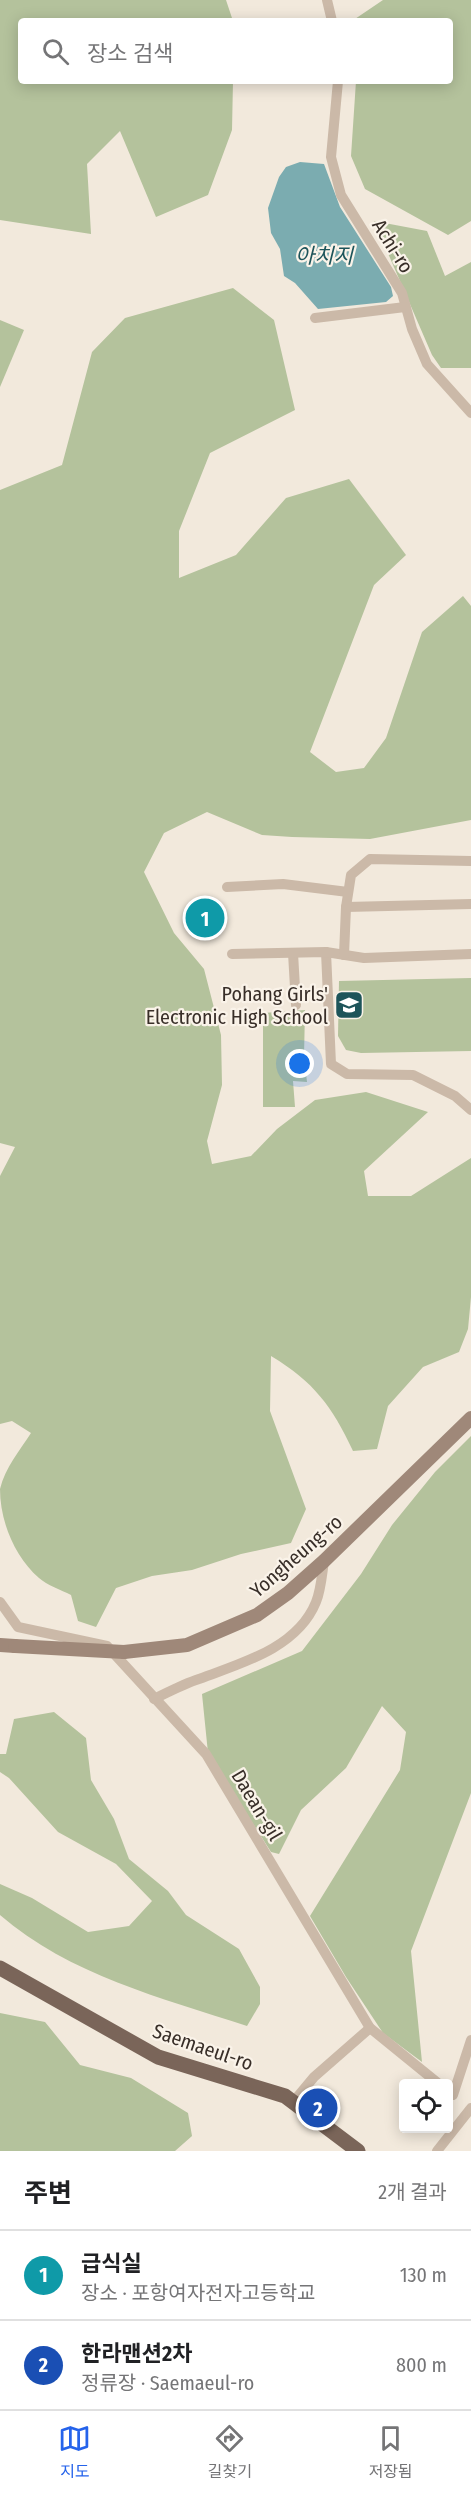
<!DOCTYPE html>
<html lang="ko">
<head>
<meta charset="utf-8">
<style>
  :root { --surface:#fff; --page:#f2f2f2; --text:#202124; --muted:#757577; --line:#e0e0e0; --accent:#2563eb }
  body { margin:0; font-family:"Fira Sans Condensed","Noto Sans KR",sans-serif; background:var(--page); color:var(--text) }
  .controls { position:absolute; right:18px; bottom:18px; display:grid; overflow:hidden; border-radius:6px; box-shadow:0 3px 15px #0003 }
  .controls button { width:54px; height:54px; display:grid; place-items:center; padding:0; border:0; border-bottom:2px solid var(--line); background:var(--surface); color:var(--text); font:30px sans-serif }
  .you { position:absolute; left:300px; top:1064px; width:21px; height:21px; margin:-15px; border:4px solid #fff; border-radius:50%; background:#1a73e8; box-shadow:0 0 0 9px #1a73e833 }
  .badge { display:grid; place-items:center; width:39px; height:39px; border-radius:50%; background:var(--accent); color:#fff; font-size:20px; font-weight:700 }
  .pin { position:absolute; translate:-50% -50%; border:3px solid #fff; box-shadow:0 2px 6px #0006 }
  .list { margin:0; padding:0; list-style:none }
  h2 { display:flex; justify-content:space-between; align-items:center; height:78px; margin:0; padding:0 24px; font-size:26px }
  h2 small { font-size:20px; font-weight:400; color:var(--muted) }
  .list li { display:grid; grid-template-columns:39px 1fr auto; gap:18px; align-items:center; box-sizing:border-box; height:90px; padding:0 24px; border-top:2px solid var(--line) }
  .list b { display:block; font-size:22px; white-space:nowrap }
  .list p { margin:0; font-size:20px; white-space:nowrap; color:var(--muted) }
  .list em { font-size:20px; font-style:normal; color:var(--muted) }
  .icon { flex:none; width:33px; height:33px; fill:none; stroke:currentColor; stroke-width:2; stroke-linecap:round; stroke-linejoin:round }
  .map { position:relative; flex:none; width:471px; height:2151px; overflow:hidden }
  .search { position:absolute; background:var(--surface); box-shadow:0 3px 15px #0003; left:18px; right:18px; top:18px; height:66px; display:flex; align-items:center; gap:15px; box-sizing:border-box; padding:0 21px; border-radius:6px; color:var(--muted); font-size:22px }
  .sheet { height:258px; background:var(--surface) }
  nav { display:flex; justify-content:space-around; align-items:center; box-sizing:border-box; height:84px; border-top:2px solid var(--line); background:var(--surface); font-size:16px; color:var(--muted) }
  nav a { display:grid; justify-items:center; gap:3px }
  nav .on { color:var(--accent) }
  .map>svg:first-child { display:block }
</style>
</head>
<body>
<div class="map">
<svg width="471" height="2151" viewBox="0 0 471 2151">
  <rect width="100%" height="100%" fill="#f2e9dc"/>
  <g fill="#b4c29c">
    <path d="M0 0H226L233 21H21V81H233L232 130 208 195 156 217 120 131 87 164 91 234 0 220Z"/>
    <path d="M383 0H471V221L448 235 365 189 351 156 356 81H450V21H352Z"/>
    <path d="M374 221 427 231 445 276 471 262V368H441L432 355Z"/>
    <path d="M233 288 274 320 295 410 210 453 179 531V578L236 555 286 498 349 479 406 555 374 585 310 752 336 772 364 768 386 738 422 632 463 596 471 606V820L370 839 292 837 262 835 207 812 164 833 144 872 174 933 204 969 221 1035 222 1085 207 1141 212 1164 251 1156 277 1129 315 1100 366 1092 428 1112 364 1171 368 1196H411L471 1158V1297L468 1329 459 1352 423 1367 388 1406 377 1449 353 1451C332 1406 314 1382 271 1356L270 1411 306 1509 291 1543 241 1554 192 1570 152 1576 116 1588 96 1627 78 1621 71 1595C61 1590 47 1585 39 1578 15 1557 0 1522 0 1489 5 1468 20 1450 31 1433L12 1421 0 1424V1176L15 1147 0 1143V490L62 465 92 352 125 318Z"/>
    <path d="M0 320 24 330 0 387Z"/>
    <path d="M471 978V1051L361 1053 346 1050 338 1036 339 981Z"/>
    <path d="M305 1010 304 1057 307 1082 293 1081 295 1107H263V1013Z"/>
    <path d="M471 1436V1793L411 1951 422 2062 383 2033 346 1977 310 1916 400 1770 406 1732 382 1706 346 1768 301 1810 279 1854 271 1852 208 1753 202 1694 302 1651 361 1574 392 1525 435 1472Z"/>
    <path d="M54 1712 86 1738 91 1780 114 1819 129 1859 168 1891 186 1915 239 1949 260 1987V2004L247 2026C162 1998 69 1975 0 1915V1884L32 1898 88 1932 129 1926 152 1901 116 1864 58 1832 9 1778 0 1772V1754H6L14 1719Z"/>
    <path d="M0 2013 45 2022 80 2065 131 2078 188 2113 192 2136 175 2151H0Z"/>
  </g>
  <path fill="#7bacb0" d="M300 162 324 164 340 207 391 287 393 296 386 302 318 309 295 283 284 276 280 249 271 233 268 208 279 177 286 167Z"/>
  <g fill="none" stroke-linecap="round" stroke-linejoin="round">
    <g stroke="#cbb9a8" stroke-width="10">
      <path d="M327 0 332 21"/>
      <path d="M338 81 331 157 341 195 402 293 412 329 427 364 471 413"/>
      <path d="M315 318 405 307"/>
      <path d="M227 887 283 884 348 892"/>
      <path d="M346 907 471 904"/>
      <path d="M326 952 331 1064 347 1074 413 1075 455 1096 471 1110"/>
      <path d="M293 953 296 1005"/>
      <path d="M232 954 326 952 364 958 471 954"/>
      <path d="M344 955 346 907 351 875 370 859 471 861"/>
      <path d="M0 1602 18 1627 107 1646 206 1754 370 2028 439 2084"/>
      <path d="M154 1699C168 1692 182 1685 196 1680 239 1664 297 1649 316 1602 321 1590 322 1574 324 1561"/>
      <path d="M453 2095 471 2040"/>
      <path d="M294 2101 314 2077 370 2028"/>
      <path d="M437 2151 471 2108"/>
    </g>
    <g stroke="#9f8879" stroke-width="14">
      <path d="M0 1645 15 1646"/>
      <path d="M124 1652 187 1645 257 1615 288 1593 324 1561 471 1418"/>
    </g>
    <path stroke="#7a6559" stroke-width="15" d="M0 1968 158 2057 285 2096 358 2151"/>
    <path stroke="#9f8879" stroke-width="14" d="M15 1646 124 1652"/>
  </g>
  <defs>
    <g id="school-square" transform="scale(1.5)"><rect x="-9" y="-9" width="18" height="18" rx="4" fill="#1d545a" stroke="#faf3e9"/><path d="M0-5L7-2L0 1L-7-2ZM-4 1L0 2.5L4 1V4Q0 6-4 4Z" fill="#fff"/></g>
  </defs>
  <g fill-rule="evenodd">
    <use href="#school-square" x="349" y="1005"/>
  </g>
  <g text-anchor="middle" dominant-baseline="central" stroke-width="4.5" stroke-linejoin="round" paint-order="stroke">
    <g font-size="20" fill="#382e28" stroke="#faf3e9">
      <text transform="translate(393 246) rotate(58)">Achi-ro</text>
      <text transform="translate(296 1556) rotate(-41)">Yongheung-ro</text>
      <text transform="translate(257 1805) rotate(59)">Daean-gil</text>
      <text transform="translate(203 2047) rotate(19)">Saemaeul-ro</text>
    </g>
    <g font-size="20" fill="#382e28" stroke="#faf3e9" text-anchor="end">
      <text x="328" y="994">Pohang Girls'<tspan x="328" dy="23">Electronic High School</tspan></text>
    </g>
    <g font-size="21" font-style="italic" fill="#1d545a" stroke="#faf3e9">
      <text x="324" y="256">아치지</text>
    </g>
  </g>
</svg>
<div class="controls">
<button><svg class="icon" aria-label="locate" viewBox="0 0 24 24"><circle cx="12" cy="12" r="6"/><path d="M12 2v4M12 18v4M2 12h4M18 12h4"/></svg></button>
</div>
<div class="you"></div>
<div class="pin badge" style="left:205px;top:918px;background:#0f9aa8">1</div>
<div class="pin badge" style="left:318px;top:2108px;background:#1a4fb4">2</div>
<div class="search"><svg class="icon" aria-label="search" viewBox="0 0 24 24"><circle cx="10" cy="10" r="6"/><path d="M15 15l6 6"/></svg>장소 검색</div>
</div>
<section class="sheet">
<h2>주변<small>2개 결과</small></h2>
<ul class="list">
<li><span class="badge" style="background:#0f9aa8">1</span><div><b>급식실</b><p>장소 · 포항여자전자고등학교</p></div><em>130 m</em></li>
<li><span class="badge" style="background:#1a4fb4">2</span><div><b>한라맨션2차</b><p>정류장 · Saemaeul-ro</p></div><em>800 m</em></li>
</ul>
</section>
<nav>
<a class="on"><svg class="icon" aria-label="map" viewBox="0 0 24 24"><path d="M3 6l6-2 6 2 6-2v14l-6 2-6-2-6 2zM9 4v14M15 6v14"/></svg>지도</a>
<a><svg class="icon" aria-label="directions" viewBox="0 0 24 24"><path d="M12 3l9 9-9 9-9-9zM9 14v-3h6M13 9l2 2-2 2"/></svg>길찾기</a>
<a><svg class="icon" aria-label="saved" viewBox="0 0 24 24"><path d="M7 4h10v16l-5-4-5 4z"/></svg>저장됨</a>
</nav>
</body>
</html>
